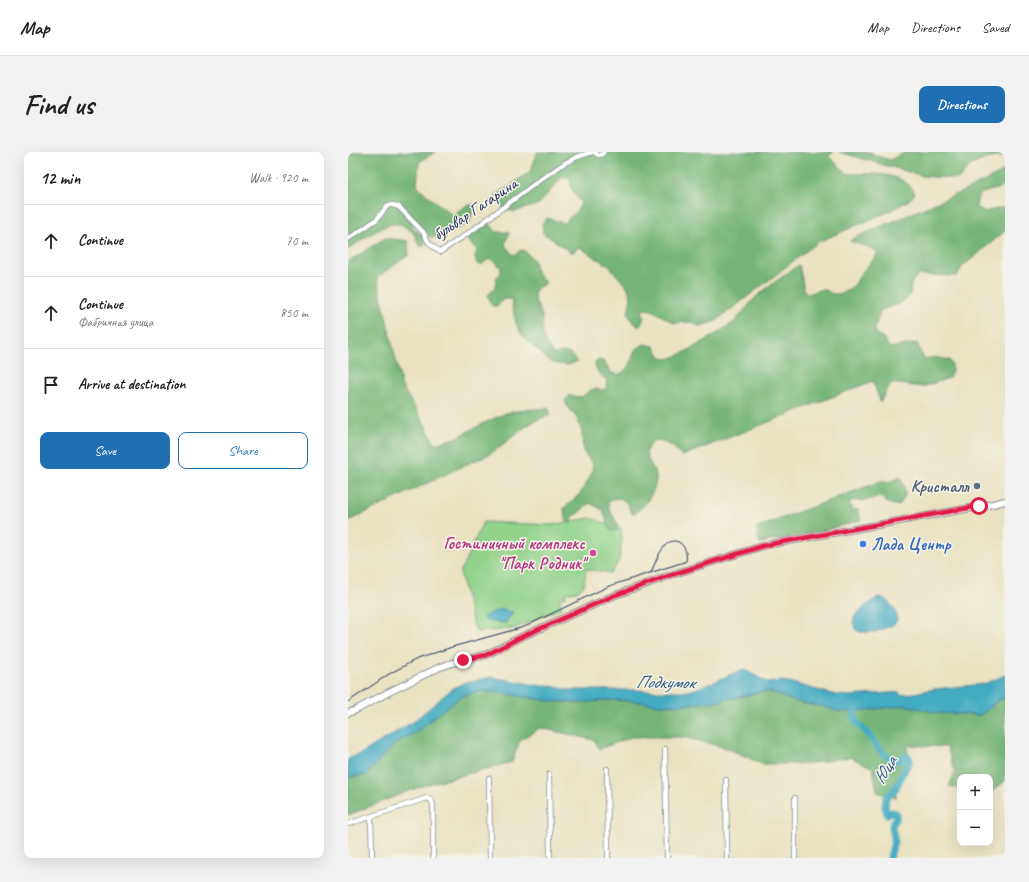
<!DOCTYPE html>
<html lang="en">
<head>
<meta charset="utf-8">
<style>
  :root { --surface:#fff; --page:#f2f2f2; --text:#222; --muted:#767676; --line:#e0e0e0; --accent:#1f6fb2 }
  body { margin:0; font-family:Caveat,sans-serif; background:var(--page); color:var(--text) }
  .controls { position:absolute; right:12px; bottom:12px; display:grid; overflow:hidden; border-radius:8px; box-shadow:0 4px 16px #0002 }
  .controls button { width:36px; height:36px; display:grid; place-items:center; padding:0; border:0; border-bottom:1px solid var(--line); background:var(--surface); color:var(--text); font:20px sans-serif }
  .stop { position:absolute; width:12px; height:12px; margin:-9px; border:3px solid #e11d48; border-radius:50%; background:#fff }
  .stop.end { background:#e11d48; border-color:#fff; box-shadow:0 1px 4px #0008 }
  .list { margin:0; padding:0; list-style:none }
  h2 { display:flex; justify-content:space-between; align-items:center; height:52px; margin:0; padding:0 16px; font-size:17px }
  h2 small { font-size:13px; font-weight:400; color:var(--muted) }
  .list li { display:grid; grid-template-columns:26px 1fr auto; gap:12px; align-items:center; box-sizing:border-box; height:72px; padding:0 16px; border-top:1px solid var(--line) }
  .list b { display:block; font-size:15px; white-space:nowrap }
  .list p { margin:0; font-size:13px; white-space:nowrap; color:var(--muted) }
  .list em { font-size:13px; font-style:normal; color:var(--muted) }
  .actions { display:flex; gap:8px; padding:12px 16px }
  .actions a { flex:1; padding:9px 0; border:1px solid var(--accent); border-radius:8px; text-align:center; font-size:14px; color:var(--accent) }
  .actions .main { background:var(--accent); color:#fff }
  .icon { flex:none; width:22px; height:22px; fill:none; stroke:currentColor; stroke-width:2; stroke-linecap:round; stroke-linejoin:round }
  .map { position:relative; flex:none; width:657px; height:706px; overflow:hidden; border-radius:8px }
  header { display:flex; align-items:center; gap:24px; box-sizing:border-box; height:56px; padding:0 20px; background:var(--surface); border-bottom:1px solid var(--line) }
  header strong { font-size:19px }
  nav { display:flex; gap:22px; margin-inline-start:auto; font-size:14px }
  .intro { display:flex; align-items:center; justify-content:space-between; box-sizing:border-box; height:96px; padding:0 24px }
  h1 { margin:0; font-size:28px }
  .button { padding:10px 18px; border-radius:8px; background:var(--accent); color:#fff; font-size:14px; font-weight:700 }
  main { display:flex; gap:24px; padding:0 24px }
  aside { flex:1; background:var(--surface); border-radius:8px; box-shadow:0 4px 16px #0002 }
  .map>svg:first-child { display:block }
</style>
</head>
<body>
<header>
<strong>Map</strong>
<nav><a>Map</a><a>Directions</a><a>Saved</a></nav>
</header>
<div class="intro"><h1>Find us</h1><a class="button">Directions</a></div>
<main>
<aside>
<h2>12 min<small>Walk · 920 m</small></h2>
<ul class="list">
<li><svg class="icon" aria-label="ahead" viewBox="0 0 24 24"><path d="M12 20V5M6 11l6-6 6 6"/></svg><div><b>Continue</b></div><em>70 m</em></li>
<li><svg class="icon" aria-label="ahead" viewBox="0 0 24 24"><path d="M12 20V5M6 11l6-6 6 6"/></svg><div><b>Continue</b><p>Фабричная улица</p></div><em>850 m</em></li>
<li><svg class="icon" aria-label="arrive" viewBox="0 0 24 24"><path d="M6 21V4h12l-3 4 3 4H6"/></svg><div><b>Arrive at destination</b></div></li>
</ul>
<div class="actions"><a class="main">Save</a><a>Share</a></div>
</aside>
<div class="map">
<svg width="657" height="706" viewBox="0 0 657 706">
  <rect width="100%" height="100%" fill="#f7f3e8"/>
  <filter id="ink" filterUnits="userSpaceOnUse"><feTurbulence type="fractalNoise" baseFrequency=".025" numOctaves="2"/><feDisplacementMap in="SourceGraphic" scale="8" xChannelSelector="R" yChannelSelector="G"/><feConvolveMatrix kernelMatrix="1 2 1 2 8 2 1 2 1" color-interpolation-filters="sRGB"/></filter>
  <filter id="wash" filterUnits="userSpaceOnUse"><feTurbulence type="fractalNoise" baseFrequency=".012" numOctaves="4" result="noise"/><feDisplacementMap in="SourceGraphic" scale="16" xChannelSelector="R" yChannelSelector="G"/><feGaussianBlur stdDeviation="0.9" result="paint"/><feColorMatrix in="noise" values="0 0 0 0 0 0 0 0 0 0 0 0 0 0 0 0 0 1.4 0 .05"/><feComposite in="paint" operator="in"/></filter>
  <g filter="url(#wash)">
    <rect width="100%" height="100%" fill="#e9e2c2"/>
    <path fill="#91d38b" stroke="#568174" d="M242 366 273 376 274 388 271 408 263 421 238 417 236 434 229 439 217 441 218 445 212 446 213 456 165 477 128 480 120 453 112 421 135 370 203 373Z"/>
    <g fill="#74b577" stroke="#48726a">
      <path d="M0 0H87L71 10 69 33 79 43 104 63 119 53H127L121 71 99 81 84 86 70 73 64 71 63 72 67 78 76 84 77 93 73 95 70 92C69 86 67 83 63 79 58 75 53 71 46 72 36 72 8 91 0 98V83L2 81 0 80Z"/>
      <path d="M189 0H486L480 4 500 22C520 22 546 19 562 34 564 36 566 39 567 42L561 48 544 58 470 90 368 169 351 174 344 170 326 171 304 158 294 157 296 166 291 175 284 169 280 162 283 145 280 136 261 114 231 95 224 101 195 81 194 72 199 66 216 71 229 59 233 51 223 36 222 27 214 25 191 52 166 60 157 57 147 44 183 19Z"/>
      <path d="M491 0H523L528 4 542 8 558 0H657V4L637 7 622 14 611 27 575 24Z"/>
      <path d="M657 19V33L655 35 634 41 630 45 628 55 637 60 652 56H657V79L614 115 609 124 572 123C560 128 565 135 561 144 557 151 540 156 533 158L526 177 528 182 537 188 541 196 569 191 576 207 586 205 601 208C607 215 604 218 601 226L575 235 543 231 532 250 525 229 334 304C326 294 320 291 308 288 305 291 300 293 299 297 296 306 306 315 308 323 310 336 296 357 285 362L281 357V353L273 346 264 347 260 351C260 360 269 367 270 376L269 378 264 379 261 377 255 358 242 351 224 366 222 372 217 367 216 356 232 342 243 323 245 313 235 299 234 280 228 264 219 254 217 249 221 244 234 245C243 237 244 236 256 238L258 236 259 228C252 223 248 220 247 211L250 208 255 209 261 218 264 221 269 223 274 221 282 213 287 198 296 192 306 194C309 198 313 207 318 207 328 208 378 177 387 169 394 162 400 153 407 146 421 134 436 123 451 113L456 138 460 142C469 139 475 134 484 142H493L507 133 512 123 529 103 528 98 502 89 506 86 616 39Z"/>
      <path d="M140 69 148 80H161C161 86 157 87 157 93L164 102 168 103 171 99 176 98 186 108 188 119 198 131 189 136 186 142 187 148 194 164 195 186 205 202C209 202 211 200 215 200 222 200 225 205 229 210L219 213 204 211 175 185 168 171 163 147H156L149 154H144L140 143 147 136 148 126 153 121V115L142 106 133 113 129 112 127 105 129 98 123 92 119 84Z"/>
      <path d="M37 86 60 89 61 103 29 125 54 235 75 269 87 292 108 286 134 272 158 261 175 258 200 256 203 263 194 266 180 273 142 302 110 316 86 328 0 369V110Z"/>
      <path d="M553 325C557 338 561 343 550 354L539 351 533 345 520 348 501 349 504 359 510 357 513 368 474 379 412 391 409 383 410 382 408 376 536 328 538 331Z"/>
      <path d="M140 539 202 549 231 551 261 548 286 549 313 553 342 552 393 545 413 540H424L440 547 457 552 507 558H521L557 553 590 561 631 563 651 548 657 546V629L642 641V625H612V637L601 634 607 620 599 595 560 593 559 608 557 615 548 628V646L529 640 525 616 502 605 458 612H414L379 596 335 585H283L251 597 246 588 192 576 172 588 164 610 74 634 0 663V625L18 623 47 592 72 577 96 557 114 544 127 540Z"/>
    </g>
    <g fill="#42abc1" stroke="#2e6d90">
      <path d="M530 445C537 445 544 453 547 459 548 462 549 466 549 469L545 473 528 480H512L507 477 505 470 506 465 516 455Z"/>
      <path d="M154 457 158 458 161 460H165L158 471 145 470 137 468 135 465 147 459Z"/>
      <path d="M397 518 420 531 434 529 445 531 454 534 488 543 503 544 551 540 553 543 566 541 586 537 636 532 657 523V546L651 548 632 563 590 561 557 553 521 558 493 560 473 554 457 552 440 547 424 540H413L372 549 342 552 313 553 286 549 261 548 231 551 202 549 140 539 127 540 114 544 96 557 72 577 47 592 18 623 0 625V607L14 601 66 569 105 536 116 531 144 525 194 534 198 533 221 538H287L306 539H341L366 530 386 521Z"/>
    </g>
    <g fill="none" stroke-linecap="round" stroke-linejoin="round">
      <path stroke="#42abc1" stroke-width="7" d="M510 551 506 563 508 570 521 583 527 592 535 601 544 608H552L557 605 560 604 562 608 553 625 548 636 538 646 537 655 539 662 543 660 548 661V666C540 675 547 680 546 689 545 695 543 700 542 706"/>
    </g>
  </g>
  <g filter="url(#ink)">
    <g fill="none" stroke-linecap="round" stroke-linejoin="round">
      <g stroke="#828890" stroke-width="6">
        <g id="minor">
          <path d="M247 0C248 3 250 3 253 3L256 0"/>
          <path d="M0 87 28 68 40 53H45L51 55 75 80 81 91 92 100 122 80 196 25 217 11 229 5 244 0"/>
          <path d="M317 597 319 706"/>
          <path d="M259 617 260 706"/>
          <path d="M201 623 202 706"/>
          <path d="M141 626 142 706"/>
          <path d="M378 628 379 706"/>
          <path d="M447 646V706"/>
          <path d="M23 665 24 706"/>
          <path d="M0 672 79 646 83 648 85 652V706"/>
        </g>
      </g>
      <g stroke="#828890" stroke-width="8">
        <path id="major" d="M0 561 8 558 41 540 90 516 104 511 137 503 148 498 171 486 265 444 326 422 418 393 645 352 657 349"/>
      </g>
      <use href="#minor" stroke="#fff" stroke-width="4.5"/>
      <use href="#major" stroke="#fff" stroke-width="6"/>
      <path stroke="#1b2f5e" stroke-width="1" d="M0 550 41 522 69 507 104 495 176 475 261 434 336 410 338 409C341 394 327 381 316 395 310 402 307 412 303 420"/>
    </g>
  </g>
  <g fill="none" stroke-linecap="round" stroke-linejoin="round" filter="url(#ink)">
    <path stroke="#e11d48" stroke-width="5" d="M115 508 138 503 148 498 171 486 265 444 326 422 418 393 631 354"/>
  </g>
  <circle fill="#5c6f8a" stroke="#f7f3e8" stroke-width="1.5" cx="629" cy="334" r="4"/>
  <circle fill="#3f7fe0" stroke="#f7f3e8" stroke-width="1.5" cx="515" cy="392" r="4"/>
  <circle fill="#d1479c" stroke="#f7f3e8" stroke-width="1.5" cx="245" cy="401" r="4"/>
  <g text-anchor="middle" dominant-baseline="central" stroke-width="3" stroke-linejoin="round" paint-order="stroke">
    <g font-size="17" fill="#1b2f5e" stroke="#f7f3e8">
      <text transform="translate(127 57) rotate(-34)">бульвар Гагарина</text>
    </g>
    <g font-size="17" font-weight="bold" fill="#4e5e75" stroke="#f7f3e8" text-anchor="end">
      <text x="621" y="334">Кристалл</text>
    </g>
    <g font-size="17" font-weight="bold" fill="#b23c85" stroke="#f7f3e8" text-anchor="end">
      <text x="237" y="391">Гостиничный комплекс<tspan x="237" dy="20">"Парк Родник"</tspan></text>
    </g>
    <g font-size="17" font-weight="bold" fill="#366cbe" stroke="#f7f3e8" text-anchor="start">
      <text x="523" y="392">Лада Центр</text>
    </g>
    <g font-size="18" font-style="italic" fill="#295a81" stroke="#f7f3e8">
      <text transform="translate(317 530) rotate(1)">Подкумок</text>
      <text transform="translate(537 618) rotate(-59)">Юца</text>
    </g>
  </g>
</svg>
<div class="controls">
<button>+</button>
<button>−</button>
</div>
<div class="stop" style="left:631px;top:354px"></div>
<div class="stop end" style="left:115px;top:508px"></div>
</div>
</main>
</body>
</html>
